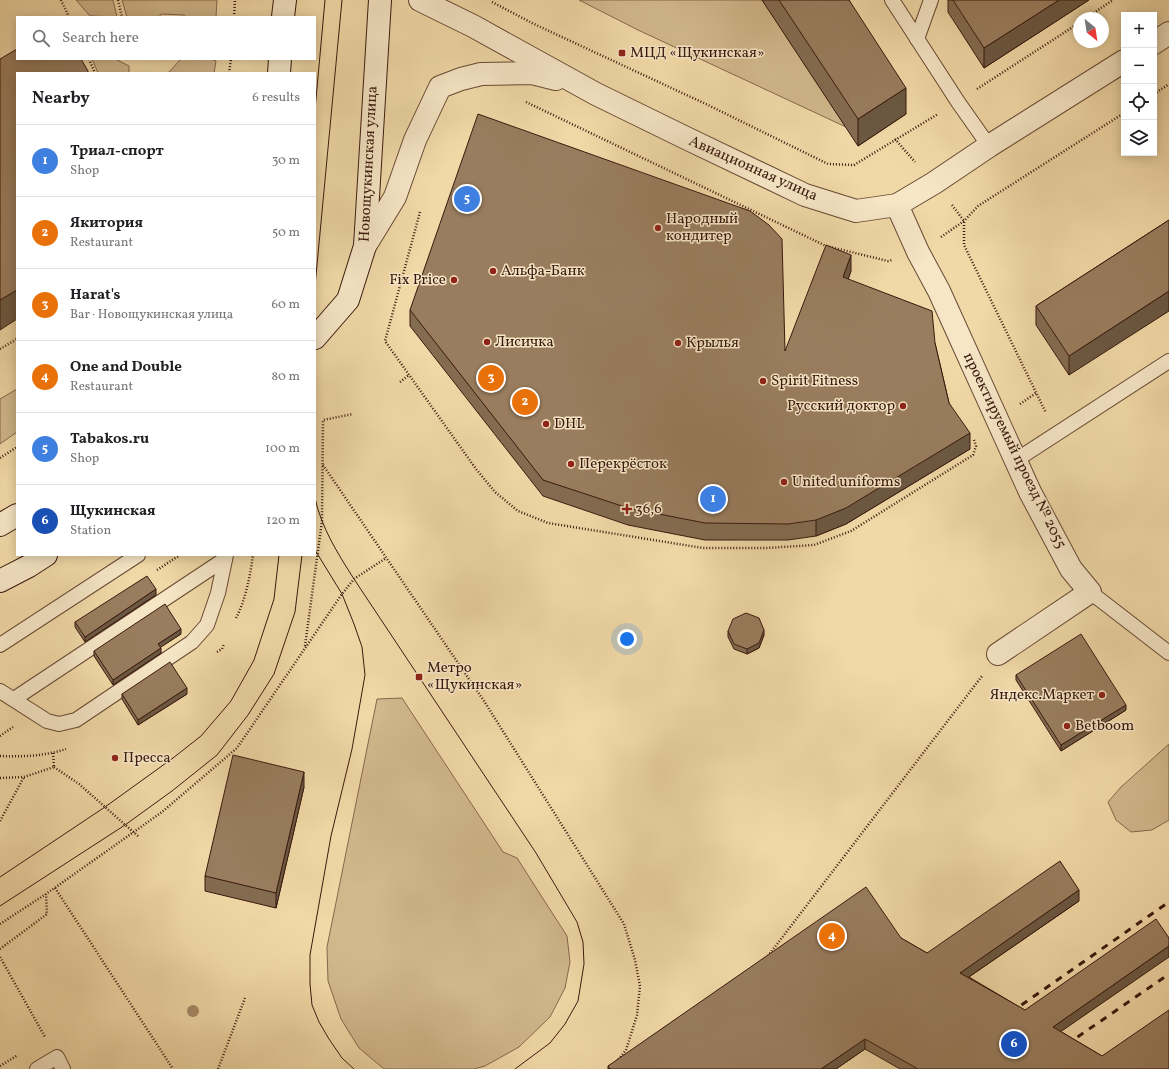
<!DOCTYPE html>
<html lang="en">
<head>
<meta charset="utf-8">
<style>
  :root { --surface:#fff; --page:#f6f6f6; --text:#202124; --muted:#757577; --line:#e0e0e0; --accent:#8f2418 }
  body { margin:0; font-family:Vollkorn,serif; background:var(--page); color:var(--text) }
  .controls { position:absolute; right:12px; top:12px; display:grid; overflow:hidden; border-radius:0px; box-shadow:0 2px 10px #0003 }
  .controls button { width:36px; height:36px; display:grid; place-items:center; padding:0; border:0; border-bottom:1px solid var(--line); background:var(--surface); color:var(--text); font:20px sans-serif }
  .compass { position:absolute; left:1073px; top:12px; width:36px; height:36px; border-radius:50%; background:var(--surface); box-shadow:0 2px 10px #0003; rotate:150deg }
  .you { position:absolute; left:627px; top:639px; width:14px; height:14px; margin:-10px; border:3px solid #fff; border-radius:50%; background:#1a73e8; box-shadow:0 0 0 6px #1a73e833 }
  .badge { display:grid; place-items:center; width:26px; height:26px; border-radius:50%; background:var(--accent); color:#fff; font-size:13px; font-weight:700 }
  .pin { position:absolute; translate:-50% -50%; border:2px solid #fff; box-shadow:0 1px 4px #0006 }
  .list { margin:0; padding:0; list-style:none }
  h2 { display:flex; justify-content:space-between; align-items:center; height:52px; margin:0; padding:0 16px; font-size:17px }
  h2 small { font-size:13px; font-weight:400; color:var(--muted) }
  .list li { display:grid; grid-template-columns:26px 1fr auto; gap:12px; align-items:center; box-sizing:border-box; height:72px; padding:0 16px; border-top:1px solid var(--line) }
  .list b { display:block; font-size:15px; white-space:nowrap }
  .list p { margin:0; font-size:13px; white-space:nowrap; color:var(--muted) }
  .list em { font-size:13px; font-style:normal; color:var(--muted) }
  .icon { flex:none; width:22px; height:22px; fill:none; stroke:currentColor; stroke-width:2; stroke-linecap:round; stroke-linejoin:round }
  .map { position:relative; flex:none; width:1169px; height:1069px; overflow:hidden }
  .search { position:absolute; background:var(--surface); box-shadow:0 2px 10px #0003; left:16px; top:16px; width:300px; height:44px; display:flex; align-items:center; gap:10px; box-sizing:border-box; padding:0 14px; border-radius:0px; color:var(--muted); font-size:15px }
  .panel { position:absolute; background:var(--surface); box-shadow:0 2px 10px #0003; left:16px; top:72px; width:300px; height:484px; border-radius:0px }
  .map>svg:first-child { display:block }
</style>
</head>
<body>
<div class="map">
<svg width="1169" height="1069" viewBox="0 0 1169 1069">
  <rect width="100%" height="100%" fill="#f1d9a7"/>
  <filter id="stains"><feTurbulence type="fractalNoise" baseFrequency=".005" numOctaves="4"/><feColorMatrix values="0 0 0 0 .2 0 0 0 0 .09 0 0 0 0 .02 0 0 0 .5 -.17"/></filter>
  <radialGradient id="worn" r=".72"><stop offset=".6" stop-color="#630" stop-opacity="0"/><stop offset="1" stop-color="#630" stop-opacity=".3"/></radialGradient>
  <g fill="#d2b88d" stroke="#86684e">
    <path d="M76 0H113L117 17 90 16Z"/>
    <path d="M122 0H217L216 17H185L184 15 161 14 159 17H127Z"/>
    <path d="M579 0H762L846 127 638 30Z"/>
    <path d="M92 59H115L129 66V73H98Z"/>
    <path d="M181 59H211L216 61 214 73H168Z"/>
    <path d="M17 389V432L0 444V399Z"/>
    <path d="M402 698 503 852 517 858 567 936 570 962 565 988 550 1017 519 1047 485 1066 474 1069H384L359 1048 341 1019 328 981 327 947 377 699Z"/>
    <path d="M1169 744V820L1152 830 1131 832 1116 820 1108 802 1121 787Z"/>
  </g>
  <g fill="none" stroke-linecap="round" stroke-linejoin="round">
    <g stroke="#674934" stroke-width="16">
      <g id="lane">
        <path d="M892 0 958 102 989 146"/>
        <path d="M917 39 931 0"/>
        <path d="M1016 460 1169 361"/>
        <path d="M1090 592 1169 653"/>
        <path d="M0 645 138 555"/>
        <path d="M0 691 47 721 59 724 76 720 192 642 207 625 218 593 226 555"/>
        <path d="M14 699 225 559"/>
        <path d="M37 1069 57 1057 63 1069"/>
      </g>
    </g>
    <g stroke="#674934" stroke-width="24">
      <g id="street">
        <path d="M420 0 473 26 596 94 688 139 805 195 856 211 897 205 934 183 989 146 1124 61"/>
        <path d="M1154 43 1169 33"/>
        <path d="M897 205 918 252 939 291 1030 492 1071 569 1090 592 998 654"/>
        <path d="M365 246 395 197 415 140 440 87 461 79 481 74 532 73 556 79"/>
      </g>
    </g>
    <g stroke="#39190e" stroke-width="24">
      <g id="secondary">
        <path d="M283 17 285 0"/>
        <path d="M279 73 280 59"/>
        <path d="M315 338 348 300 365 246 380 0"/>
        <path d="M0 525 17 515"/>
        <path d="M0 581 29 566 46 555"/>
      </g>
    </g>
    <g stroke="#39190e" stroke-width="2.5" stroke-dasharray="1 2" stroke-linecap="butt">
      <path d="M61 0 69 17"/>
      <path d="M118 0 122 17"/>
      <path d="M492 2 534 24 708 105 828 164 854 165 938 114"/>
      <path d="M234 17 235 0"/>
      <path d="M1086 18 1113 0"/>
      <path d="M89 59 95 73"/>
      <path d="M229 73 231 59"/>
      <path d="M977 89 1079 23"/>
      <path d="M1154 94 1169 84"/>
      <path d="M526 102 826 246 888 261 892 260"/>
      <path d="M895 139 915 162"/>
      <path d="M952 205 964 221V245L1046 413"/>
      <path d="M420 212 385 341 476 469 495 492 518 511 548 523 703 548H767L814 545 851 531 973 455 976 446 974 440"/>
      <path d="M941 237 964 221 978 206 1124 113"/>
      <path d="M0 349 17 339"/>
      <path d="M400 382 409 375"/>
      <path d="M1020 404 1036 393"/>
      <path d="M0 458 17 447"/>
      <path d="M323 465 484 701 624 924 635 960 640 986 637 1015 626 1050 618 1060"/>
      <path d="M157 570 180 555"/>
      <path d="M236 618C246 599 250 576 253 555"/>
      <path d="M305 646 322 521 323 420 353 414"/>
      <path d="M217 652 222 649 224 644"/>
      <path d="M0 736 13 727"/>
      <path d="M53 753 54 767"/>
      <path d="M0 756C22 757 45 756 66 749"/>
      <path d="M54 767 79 784 139 837"/>
      <path d="M0 778 24 777 54 767"/>
      <path d="M0 821 24 777"/>
      <path d="M55 888 173 1069"/>
      <path d="M0 924 46 894 162 812 237 748 342 594 354 579 386 558"/>
      <path d="M0 949 47 914 46 894"/>
      <path d="M768 956 982 676"/>
      <path d="M0 957 45 1037"/>
      <path d="M0 1066 18 1055"/>
      <path d="M218 1069 245 998"/>
    </g>
    <use href="#lane" stroke="#f6e6c6" stroke-width="14"/>
    <use href="#street" stroke="#f6e6c6" stroke-width="22"/>
    <use href="#secondary" stroke="#f6e6c6" stroke-width="22"/>
    <g stroke="#39190e" stroke-width="1">
      <path d="M315 110 325 0"/>
      <path d="M315 286 342 0"/>
      <path d="M315 498C321 527 338 554 354 579L536 853 577 922 583 942 584 964 578 1001 565 1024 550 1043 515 1069"/>
      <path d="M315 550 342 594 354 624 362 647 365 675 352 749 331 836 310 955V984L312 1005 319 1022 329 1039 342 1058 354 1069"/>
      <path d="M0 877 105 807 173 758 201 736 231 701 254 660 274 599 279 555"/>
      <path d="M0 906 125 825 172 791 217 755 248 715 274 674 295 612 302 555"/>
    </g>
    <g stroke="#39190e" stroke-width="3" stroke-dasharray="7 7" stroke-linecap="butt">
      <path d="M1010 1013 1169 902"/>
      <path d="M1066 1045 1169 974"/>
    </g>
  </g>
  <circle fill="#a58a68" cx="193" cy="1011" r="6"/>
  <g fill="#846c51" stroke="#39190e">
    <path d="M762 0H849L906 114 858 146Z"/>
    <path d="M948 0H1089L984 68 948 12Z"/>
    <path d="M1169 220 1069 375 1036 325V306Z"/>
    <path d="M851 271 848 279 935 343 949 403 970 449 846 524 816 536 788 540H705L628 525 543 496 410 326V310L785 351Z"/>
    <path d="M156 595 85 642 75 627V622Z"/>
    <path d="M728 631 764 635 759 648 747 654 734 649 728 637Z"/>
    <path d="M181 634 160 647 161 653 113 685 94 656V651Z"/>
    <path d="M1016 675 1126 710 1061 751 1016 680Z"/>
    <path d="M122 694H187L138 725 122 699Z"/>
    <path d="M304 787 276 908 205 891V876Z"/>
    <path d="M1079 901 969 977 1102 1056 1169 1069H900L865 1049 836 1069H608V1066L901 938 927 953Z"/>
  </g>
  <g fill="#6b5842" stroke="#39190e">
    <path d="M1059 0H1089L984 68V48Z"/>
    <path d="M906 88V114L858 146V119Z"/>
    <path d="M851 255V271L843 294V277Z"/>
    <path d="M17 290V319L0 330V300Z"/>
    <path d="M1169 291V311L1069 375V356Z"/>
    <path d="M970 433V449L846 524 816 536V520Z"/>
    <path d="M156 589V595L85 642V637Z"/>
    <path d="M181 629V634L158 649V644Z"/>
    <path d="M764 630V635L759 648 747 654V649Z"/>
    <path d="M161 648V653L113 685V680Z"/>
    <path d="M187 688V694L138 725V720Z"/>
    <path d="M1126 705V710L1061 751V745Z"/>
    <path d="M304 772V787L276 908V893Z"/>
    <path d="M1079 890V901L960 983V973Z"/>
    <path d="M1169 946V957L1053 1037V1027Z"/>
    <path d="M865 1039V1049L836 1069H821Z"/>
  </g>
  <g fill="#997d5e" stroke="#39190e">
    <path d="M779 0H849L906 88 858 119Z"/>
    <path d="M953 0H1059L984 48Z"/>
    <path d="M17 49V59H81L88 71V73H17V290L0 300V59Z"/>
    <path d="M478 114 750 211 769 225 782 239 785 351 826 245 851 255 843 277 932 311 935 343 949 403 970 433 846 508 816 520 788 524 705 523 628 508 543 480 410 310Z"/>
    <path d="M1169 220V291L1069 356 1036 306Z"/>
    <path d="M147 576 156 589 85 637 75 622Z"/>
    <path d="M165 604 181 629 158 644 161 648 113 680 94 651Z"/>
    <path d="M746 613 759 618 764 630 759 643 747 649 734 644 728 631 733 619Z"/>
    <path d="M1081 634 1126 705 1061 745 1016 675Z"/>
    <path d="M170 662 187 688 138 720 122 694Z"/>
    <path d="M233 755 304 772 276 893 205 876Z"/>
    <path d="M1060 861 1079 890 960 973 1025 1010 1156 919 1169 938V946L1053 1027 1102 1056 1169 1010V1069H918L865 1039 821 1069H610L608 1066 866 887 901 938 927 953Z"/>
  </g>
  <g fill="#8f2418" stroke="#f6e6c6" stroke-width="1.5">
    <rect x="618" y="49" width="8" height="8" rx="2"/>
    <circle cx="658" cy="228" r="4"/>
    <circle cx="493" cy="271" r="4"/>
    <circle cx="454" cy="280" r="4"/>
    <circle cx="487" cy="342" r="4"/>
    <circle cx="678" cy="343" r="4"/>
    <circle cx="763" cy="381" r="4"/>
    <circle cx="903" cy="406" r="4"/>
    <circle cx="546" cy="424" r="4"/>
    <circle cx="571" cy="464" r="4"/>
    <circle cx="784" cy="482" r="4"/>
    <path d="M625 503h4v4h4v4h-4v4h-4v-4h-4v-4h4z"/>
    <rect x="415" y="673" width="8" height="8" rx="2"/>
    <circle cx="1102" cy="695" r="4"/>
    <circle cx="1067" cy="726" r="4"/>
    <circle cx="115" cy="758" r="4"/>
  </g>
  <g text-anchor="middle" dominant-baseline="central" stroke-width="3" stroke-linejoin="round" paint-order="stroke">
    <g font-size="15" fill="#39190e" stroke="#f6e6c6" text-anchor="start">
      <text x="630" y="53">МЦД «Щукинская»</text>
      <text x="666" y="219">Народный<tspan x="666" dy="17">кондитер</tspan></text>
      <text x="501" y="271">Альфа-Банк</text>
      <text x="446" y="280" text-anchor="end">Fix Price</text>
      <text x="495" y="342">Лисичка</text>
      <text x="686" y="343">Крылья</text>
      <text x="771" y="381">Spirit Fitness</text>
      <text x="895" y="406" text-anchor="end">Русский доктор</text>
      <text x="554" y="424">DHL</text>
      <text x="579" y="464">Перекрёсток</text>
      <text x="792" y="482">United uniforms</text>
      <text x="635" y="509">36,6</text>
      <text x="427" y="668">Метро<tspan x="427" dy="17">«Щукинская»</tspan></text>
      <text x="1094" y="695" text-anchor="end">Яндекс.Маркет</text>
      <text x="1075" y="726">Betboom</text>
      <text x="123" y="758">Пресса</text>
    </g>
    <g font-size="15" fill="#39190e" stroke="#f6e6c6">
      <text transform="translate(369 164) rotate(-87)">Новощукинская улица</text>
      <text transform="translate(753 169) rotate(24)">Авиационная улица</text>
      <text transform="translate(1014 451) rotate(64)">проектируемый проезд № 2055</text>
    </g>
  </g>
  <rect width="100%" height="100%" filter="url(#stains)"/>
  <rect width="100%" height="100%" fill="url(#worn)"/>
</svg>
<div class="controls">
<button>+</button>
<button>−</button>
<button><svg class="icon" aria-label="locate" viewBox="0 0 24 24"><circle cx="12" cy="12" r="6"/><path d="M12 2v4M12 18v4M2 12h4M18 12h4"/></svg></button>
<button><svg class="icon" aria-label="layers" viewBox="0 0 24 24"><path d="M12 4l9 5-9 5-9-5zM3 14l9 5 9-5"/></svg></button>
</div>
<svg class="compass" viewBox="-18 -18 36 36"><path d="M0-13l5 13h-10z" fill="#e53935"/><path d="M0 13l5-13h-10z" fill="#757577"/></svg>
<div class="you"></div>
<div class="pin badge" style="left:713px;top:499px;background:#3f7fe0">1</div>
<div class="pin badge" style="left:525px;top:402px;background:#e8710a">2</div>
<div class="pin badge" style="left:491px;top:378px;background:#e8710a">3</div>
<div class="pin badge" style="left:832px;top:936px;background:#e8710a">4</div>
<div class="pin badge" style="left:467px;top:199px;background:#3f7fe0">5</div>
<div class="pin badge" style="left:1014px;top:1044px;background:#1a4fb4">6</div>
<div class="search"><svg class="icon" aria-label="search" viewBox="0 0 24 24"><circle cx="10" cy="10" r="6"/><path d="M15 15l6 6"/></svg>Search here</div>
<section class="panel">
<h2>Nearby<small>6 results</small></h2>
<ul class="list">
<li><span class="badge" style="background:#3f7fe0">1</span><div><b>Триал-спорт</b><p>Shop</p></div><em>30 m</em></li>
<li><span class="badge" style="background:#e8710a">2</span><div><b>Якитория</b><p>Restaurant</p></div><em>50 m</em></li>
<li><span class="badge" style="background:#e8710a">3</span><div><b>Harat's</b><p>Bar · Новощукинская улица</p></div><em>60 m</em></li>
<li><span class="badge" style="background:#e8710a">4</span><div><b>One and Double</b><p>Restaurant</p></div><em>80 m</em></li>
<li><span class="badge" style="background:#3f7fe0">5</span><div><b>Tabakos.ru</b><p>Shop</p></div><em>100 m</em></li>
<li><span class="badge" style="background:#1a4fb4">6</span><div><b>Щукинская</b><p>Station</p></div><em>120 m</em></li>
</ul>
</section>
</div>
</body>
</html>
